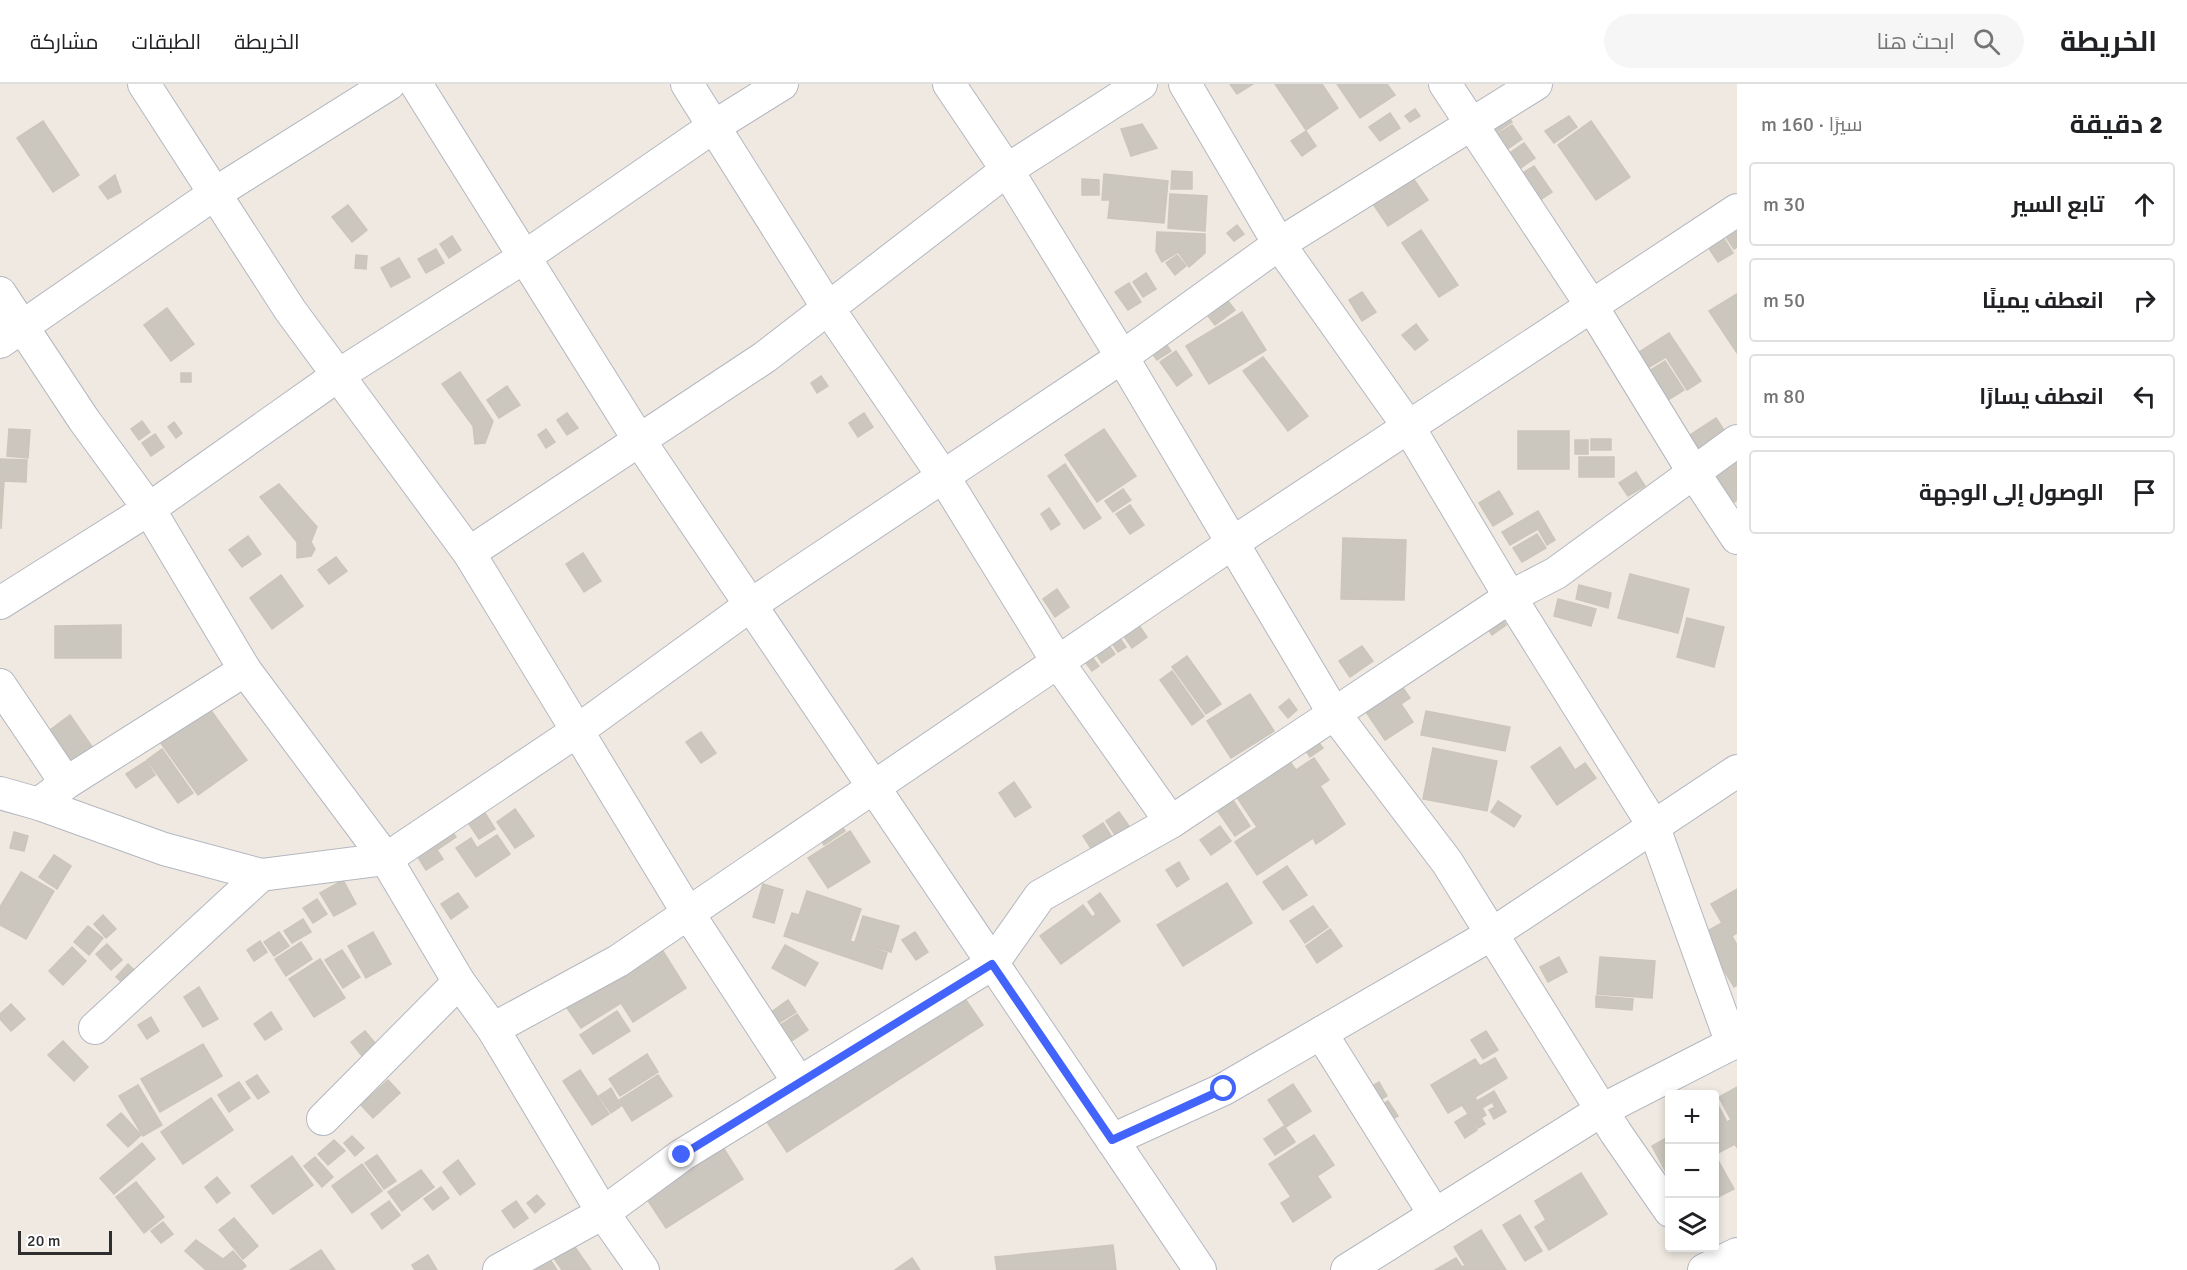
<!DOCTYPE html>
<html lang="ar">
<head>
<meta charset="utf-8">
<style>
  :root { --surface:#fff; --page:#f6f6f6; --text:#202124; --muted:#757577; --line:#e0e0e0 }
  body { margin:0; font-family:Signika,Cairo,sans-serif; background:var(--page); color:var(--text); direction:rtl }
  .controls { position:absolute; right:18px; bottom:18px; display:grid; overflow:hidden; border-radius:6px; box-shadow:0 3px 9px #0003 }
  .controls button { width:54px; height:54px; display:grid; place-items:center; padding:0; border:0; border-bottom:2px solid var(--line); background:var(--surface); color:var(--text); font:30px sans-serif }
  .scale { position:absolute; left:18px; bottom:15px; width:94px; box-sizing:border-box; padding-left:6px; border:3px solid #2e2e2e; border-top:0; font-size:16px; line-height:21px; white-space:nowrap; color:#2e2e2e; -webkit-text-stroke:4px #fff; paint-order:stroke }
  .stop { position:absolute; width:18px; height:18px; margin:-14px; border:4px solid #4264fb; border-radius:50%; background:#fff }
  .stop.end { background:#4264fb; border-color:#fff; box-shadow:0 2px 6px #0008 }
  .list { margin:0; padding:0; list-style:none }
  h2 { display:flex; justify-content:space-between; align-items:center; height:78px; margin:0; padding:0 24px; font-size:26px }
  h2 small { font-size:20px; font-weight:400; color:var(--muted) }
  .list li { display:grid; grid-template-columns:39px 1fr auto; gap:18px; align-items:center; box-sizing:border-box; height:84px; margin:0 12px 12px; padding:0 12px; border:2px solid var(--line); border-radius:6px }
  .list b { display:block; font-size:22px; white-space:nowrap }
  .list em { font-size:20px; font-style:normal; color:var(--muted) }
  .icon { flex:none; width:33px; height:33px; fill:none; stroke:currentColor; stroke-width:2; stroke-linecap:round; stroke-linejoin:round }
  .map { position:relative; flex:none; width:1737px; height:1186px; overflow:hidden; direction:ltr }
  header { display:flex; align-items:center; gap:36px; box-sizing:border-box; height:84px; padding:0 30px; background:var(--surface); border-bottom:2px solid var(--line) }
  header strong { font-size:28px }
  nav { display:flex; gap:33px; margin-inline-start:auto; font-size:21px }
  .search { width:420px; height:54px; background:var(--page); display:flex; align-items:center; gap:15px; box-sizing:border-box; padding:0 21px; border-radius:33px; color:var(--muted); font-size:22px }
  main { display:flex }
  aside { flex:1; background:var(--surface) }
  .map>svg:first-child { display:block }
</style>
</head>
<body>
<header>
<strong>الخريطة</strong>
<div class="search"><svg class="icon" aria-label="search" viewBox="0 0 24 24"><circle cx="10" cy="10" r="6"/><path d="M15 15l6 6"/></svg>ابحث هنا</div>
<nav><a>الخريطة</a><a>الطبقات</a><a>مشاركة</a></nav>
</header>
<main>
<aside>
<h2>2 دقيقة<small>سيرًا · 160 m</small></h2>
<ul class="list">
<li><svg class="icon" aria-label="ahead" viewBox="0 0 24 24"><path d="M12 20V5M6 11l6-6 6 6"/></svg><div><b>تابع السير</b></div><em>30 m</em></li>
<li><svg class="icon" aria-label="right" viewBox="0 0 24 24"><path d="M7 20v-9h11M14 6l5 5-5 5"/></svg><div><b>انعطف يمينًا</b></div><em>50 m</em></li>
<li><svg class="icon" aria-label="left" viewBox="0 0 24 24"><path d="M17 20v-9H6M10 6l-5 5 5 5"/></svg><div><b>انعطف يسارًا</b></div><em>80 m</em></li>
<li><svg class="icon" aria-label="arrive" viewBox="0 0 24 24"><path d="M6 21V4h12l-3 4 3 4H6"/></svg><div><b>الوصول إلى الوجهة</b></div></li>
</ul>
</aside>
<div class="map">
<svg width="1737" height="1186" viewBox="0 0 1737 1186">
  <rect width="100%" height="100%" fill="#efe9e1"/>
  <g fill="#cbc7bf" stroke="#cbc5ba" stroke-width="1.5">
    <path d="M1230 0H1253L1237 10Z"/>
    <path d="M1275 0H1322L1338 24 1306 46Z"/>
    <path d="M1337 0H1387L1395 11 1360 34Z"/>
    <path d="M1415 25 1420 32 1410 38 1405 32Z"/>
    <path d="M1503 25 1512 38 1493 51 1484 38Z"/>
    <path d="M1390 29 1400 44 1380 57 1369 43Z"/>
    <path d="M1569 32 1577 43 1554 59 1545 47Z"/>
    <path d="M43 37 79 91 53 108 17 54Z"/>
    <path d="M1591 37 1630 93 1596 116 1558 61Z"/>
    <path d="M1142 40 1157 64 1131 72 1121 45Z"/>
    <path d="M1512 41 1522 55 1503 68 1493 53Z"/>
    <path d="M1306 47 1316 62 1302 72 1291 57Z"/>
    <path d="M1524 59 1535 74 1515 88 1504 73Z"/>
    <path d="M1534 82 1552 108 1537 118 1519 91Z"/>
    <path d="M1172 87 1192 88V105H1171Z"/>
    <path d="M1104 90 1168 97 1164 139 1108 134 1110 116H1102Z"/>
    <path d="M115 91 121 108 108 115 99 103Z"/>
    <path d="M1413 94 1428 116 1388 142 1373 120Z"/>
    <path d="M1082 95 1099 96V111H1082Z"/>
    <path d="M1170 110 1207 112 1205 147 1168 144Z"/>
    <path d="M348 121 367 146 352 158 332 133Z"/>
    <path d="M1737 136V163L1734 165 1721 146Z"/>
    <path d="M1237 141 1244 150 1234 157 1227 149Z"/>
    <path d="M1421 146 1458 201 1439 213 1402 159Z"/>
    <path d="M1719 147 1733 169 1718 178 1704 157Z"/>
    <path d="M1157 148 1205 150V169L1189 183 1178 168 1162 178 1156 167Z"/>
    <path d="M452 152 461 166 449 174 440 160Z"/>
    <path d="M436 165 444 179 426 189 418 175Z"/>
    <path d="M356 171 367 172 366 185 355 184Z"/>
    <path d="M1177 171 1186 182 1175 191 1166 179Z"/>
    <path d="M399 174 410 193 391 203 381 184Z"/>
    <path d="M1146 189 1156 205 1143 213 1133 198Z"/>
    <path d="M1129 199 1141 218 1128 226 1115 208Z"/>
    <path d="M1362 208 1376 228 1362 237 1349 216Z"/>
    <path d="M1737 210V269L1709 227Z"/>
    <path d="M1224 212 1235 226 1215 241 1205 228Z"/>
    <path d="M167 224 194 260 171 277 144 241Z"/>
    <path d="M1242 228 1266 266 1209 300 1186 262Z"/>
    <path d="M1416 240 1428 256 1415 266 1402 251Z"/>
    <path d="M1669 249 1701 297 1687 306 1666 273 1646 285 1636 270Z"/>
    <path d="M1160 251 1171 267 1157 276 1146 261Z"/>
    <path d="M1176 267 1192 291 1177 302 1160 278Z"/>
    <path d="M1263 273 1308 332 1288 347 1243 287Z"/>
    <path d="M1665 277 1684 306 1668 316 1649 287Z"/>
    <path d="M460 288 493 337 485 359 475 360 473 342 442 300Z"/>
    <rect x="181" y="289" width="10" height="9"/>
    <path d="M821 292 828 302 817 309 811 299Z"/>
    <path d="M507 302 520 321 499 334 487 316Z"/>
    <path d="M567 329 578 344 567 351 557 336Z"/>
    <path d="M864 329 873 343 858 353 849 339Z"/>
    <path d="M1716 334 1726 349 1700 366 1690 351Z"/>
    <path d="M142 337 150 348 139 356 131 345Z"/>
    <path d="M174 338 182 349 176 354 168 343Z"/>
    <path d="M9 345 30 346 28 374 7 372Z"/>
    <path d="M546 345 555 358 546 364 538 351Z"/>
    <path d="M1104 345 1136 392 1097 418 1065 371Z"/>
    <rect x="1518" y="347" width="51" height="38"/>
    <path d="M155 350 164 363 151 372 142 359Z"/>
    <rect x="1591" y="355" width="20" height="11"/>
    <rect x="1575" y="356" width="13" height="14"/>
    <path d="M1737 372V416L1733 419 1712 388Z"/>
    <rect x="1579" y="373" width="35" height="20"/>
    <path d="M0 375 27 376 26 398 4 397 1 445Z"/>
    <path d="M1065 380 1101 434 1084 445 1048 392Z"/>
    <path d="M1636 388 1645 402 1628 412 1619 399Z"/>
    <path d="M279 400 317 443 311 458 315 465 311 472 297 474V458L260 413Z"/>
    <path d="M1123 405 1131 416 1113 428 1105 417Z"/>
    <path d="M1499 407 1513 430 1493 442 1479 419Z"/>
    <path d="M1130 421 1144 441 1130 450 1116 430Z"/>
    <path d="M1049 424 1060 440 1051 446 1041 430Z"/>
    <path d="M1538 427 1555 456 1547 461 1538 445 1510 461 1502 448Z"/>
    <path d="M1537 450 1546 464 1522 478 1513 464Z"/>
    <path d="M248 452 261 470 242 483 229 466Z"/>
    <path d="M1343 454 1406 456 1404 516 1341 515Z"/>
    <path d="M583 469 601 497 584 508 566 480Z"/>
    <path d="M336 473 347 487 329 500 318 486Z"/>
    <path d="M1630 490 1689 505 1678 549 1618 534Z"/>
    <path d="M281 491 303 522 272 545 250 514Z"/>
    <path d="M1579 501 1611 509 1608 524 1576 515Z"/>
    <path d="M1057 505 1069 523 1055 533 1043 515Z"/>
    <path d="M1558 515 1596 525 1591 542 1554 532Z"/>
    <path d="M1499 530 1506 541 1492 551 1485 540Z"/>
    <path d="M1687 534 1724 543 1714 583 1677 573Z"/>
    <path d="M1136 537 1147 553 1132 564 1121 548Z"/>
    <path d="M121 541V574H55V542Z"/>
    <path d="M1117 550 1126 563 1118 568 1109 555Z"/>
    <path d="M1106 557 1115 570 1102 579 1093 566Z"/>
    <path d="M1362 562 1373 577 1350 593 1339 577Z"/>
    <path d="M1187 572 1221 620 1206 630 1172 583Z"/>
    <path d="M1092 573 1099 582 1092 587 1085 578Z"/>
    <path d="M1172 587 1204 632 1192 641 1160 596Z"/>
    <path d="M1397 595 1410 614 1401 620 1413 638 1385 656 1360 619Z"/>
    <path d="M1250 610 1274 647 1231 674 1207 637Z"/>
    <path d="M1289 615 1297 626 1288 634 1279 623Z"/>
    <path d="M207 621 247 676 198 711 158 655Z"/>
    <path d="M1426 627 1510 643 1505 667 1421 651Z"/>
    <path d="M70 631 93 664 69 681 46 649Z"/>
    <path d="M701 648 716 669 701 679 686 658Z"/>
    <path d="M1313 651 1323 664 1310 673 1301 660Z"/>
    <path d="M1560 663 1575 686 1585 679 1596 694 1557 721 1531 683Z"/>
    <path d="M1433 664 1497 677 1487 727 1423 715Z"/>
    <path d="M162 665 193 709 178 719 147 676Z"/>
    <path d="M1287 674 1296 686 1314 674 1329 696 1320 702 1345 740 1316 760 1313 754 1257 791 1235 758 1257 743 1234 709Z"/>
    <path d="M146 677 155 691 136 704 126 690Z"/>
    <path d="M1014 698 1031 723 1015 733 999 709Z"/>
    <path d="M1231 713 1250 742 1235 752 1215 723Z"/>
    <path d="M1498 717 1521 732 1514 743 1491 728Z"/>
    <path d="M515 725 534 752 515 764 497 738Z"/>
    <path d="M1119 728 1129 742 1115 751 1106 737Z"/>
    <path d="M485 729 495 745 479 755 469 740Z"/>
    <path d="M838 736 845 747 824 761 817 749Z"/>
    <path d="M1103 739 1112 753 1092 766 1083 752Z"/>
    <path d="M447 740 456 753 437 766 443 775 426 786 412 764Z"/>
    <path d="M1220 742 1231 757 1211 771 1200 756Z"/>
    <path d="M850 747 870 778 828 804 808 774Z"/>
    <path d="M14 748 28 752 24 767 10 764Z"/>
    <path d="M497 751 510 770 476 793 456 764 471 754 477 764Z"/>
    <path d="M54 771 71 782 57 805 39 793Z"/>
    <path d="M1179 778 1189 795 1177 803 1166 786Z"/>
    <path d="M1287 782 1307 811 1283 826 1263 798Z"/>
    <path d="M21 788 54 807 26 855 0 841V823Z"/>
    <path d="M343 796 356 820 334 832 320 809Z"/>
    <path d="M1227 799 1252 839 1183 882 1157 841Z"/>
    <path d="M763 800 783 806 774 839 753 833Z"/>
    <path d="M1737 805V849L1732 852 1737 861V901L1734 903 1702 850 1722 839 1711 820Z"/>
    <path d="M807 807 861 825 850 857 887 869 882 885 784 852 792 829 799 831Z"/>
    <path d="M458 809 468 823 451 835 441 820Z"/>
    <path d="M1100 809 1120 837 1061 880 1040 852 1083 821 1092 833 1096 830 1088 818Z"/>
    <path d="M317 815 327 830 313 839 303 824Z"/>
    <path d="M1313 822 1328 843 1305 859 1290 837Z"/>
    <path d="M103 831 116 845 106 854 94 840Z"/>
    <path d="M863 832 899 842 891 868 855 858Z"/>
    <path d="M303 835 311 848 292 859 284 847Z"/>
    <path d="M88 842 103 854 89 871 74 858Z"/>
    <path d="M1330 845 1342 862 1317 879 1306 862Z"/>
    <path d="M279 848 289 862 274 872 264 858Z"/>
    <path d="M373 848 391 880 366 894 348 862Z"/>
    <path d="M915 848 928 868 916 876 902 856Z"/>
    <path d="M260 857 267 868 254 877 247 866Z"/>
    <path d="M301 858 312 875 286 892 275 875Z"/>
    <path d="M107 860 122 876 111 886 96 870Z"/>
    <path d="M785 861 818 879 805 902 772 884Z"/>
    <path d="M72 863 86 877 63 901 49 887Z"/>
    <path d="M661 864 686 904 633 938 621 919 581 944 567 924Z"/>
    <path d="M342 866 360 893 343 904 325 876Z"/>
    <path d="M1559 873 1567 888 1548 898 1540 883Z"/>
    <path d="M1600 873 1655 877 1652 914 1597 910Z"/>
    <path d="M320 875 345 914 314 933 289 895Z"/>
    <path d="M128 880 136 888 124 900 116 893Z"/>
    <path d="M199 903 218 935 203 943 184 913Z"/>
    <path d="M957 903 983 941 787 1068 761 1029Z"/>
    <path d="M1596 912 1633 915 1632 926 1596 923Z"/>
    <path d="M788 916 796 928 777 940 770 929Z"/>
    <path d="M11 920 25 935 11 947 0 935V930Z"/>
    <path d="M617 927 630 947 593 970 580 951Z"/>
    <path d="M271 928 282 945 265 956 254 940Z"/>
    <path d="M797 930 808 946 790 958 779 942Z"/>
    <path d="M151 933 159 947 147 955 138 941Z"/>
    <path d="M365 947 385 971 370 982 351 958Z"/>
    <path d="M1486 947 1498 966 1483 975 1471 956Z"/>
    <path d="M63 957 88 983 74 997 48 971Z"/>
    <path d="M203 960 222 992 160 1028 141 995Z"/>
    <path d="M647 970 658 988 620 1012 609 995Z"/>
    <path d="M1495 974 1507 994 1475 1013 1477 1017 1494 1007 1506 1028 1494 1035 1489 1026 1495 1023 1492 1018 1482 1024 1486 1031 1481 1034 1485 1040 1478 1044 1462 1021 1448 1029 1431 1001 1475 975 1480 982Z"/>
    <path d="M580 986 609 1030 592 1041 563 997Z"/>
    <path d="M257 991 269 1008 258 1015 246 998Z"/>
    <path d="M658 991 672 1012 632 1037 619 1016Z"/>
    <path d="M388 996 400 1009 373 1034 361 1021Z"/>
    <path d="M239 998 250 1014 229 1028 218 1011Z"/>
    <path d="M1379 998 1387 1012 1372 1020 1364 1007Z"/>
    <path d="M1293 1000 1311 1027 1286 1043 1268 1016Z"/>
    <path d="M138 1001 162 1041 143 1052 119 1012Z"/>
    <path d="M1737 1003V1064L1735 1060 1714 1071V1026L1719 1023 1727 1038 1731 1036 1719 1013Z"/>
    <path d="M611 1004 621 1022 611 1029 599 1012Z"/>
    <path d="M211 1014 233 1046 183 1080 161 1048Z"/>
    <path d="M1388 1017 1398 1032 1385 1039 1376 1024Z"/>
    <path d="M121 1029 141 1051 128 1063 107 1041Z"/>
    <path d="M1468 1030 1477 1046 1465 1054 1455 1038Z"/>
    <path d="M1284 1042 1295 1058 1275 1071 1264 1055Z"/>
    <path d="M1314 1051 1334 1081 1317 1092 1331 1113 1293 1138 1281 1119 1291 1113 1269 1080Z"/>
    <path d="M352 1052 364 1064 355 1072 344 1059Z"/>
    <path d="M1670 1052V1092H1668L1652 1062Z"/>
    <path d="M334 1056 345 1067 328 1081 318 1070Z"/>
    <path d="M719 1057 743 1095 666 1144 641 1106Z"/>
    <path d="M142 1059 155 1075 114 1110 100 1094Z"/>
    <path d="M377 1071 396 1097 384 1105 365 1079Z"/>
    <path d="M292 1072 313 1101 273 1130 251 1102Z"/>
    <path d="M315 1073 333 1093 322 1103 304 1082Z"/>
    <path d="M458 1076 475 1100 460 1111 443 1088Z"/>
    <path d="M1719 1078 1734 1105 1714 1115V1080Z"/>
    <path d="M362 1080 382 1107 352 1129 332 1102Z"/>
    <path d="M421 1086 434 1103 402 1127 388 1108Z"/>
    <path d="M1581 1089 1607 1130 1549 1166 1535 1143 1546 1136 1535 1117Z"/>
    <path d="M217 1093 230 1109 217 1119 205 1103Z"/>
    <path d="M136 1098 164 1133 144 1149 116 1113Z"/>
    <path d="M441 1103 449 1114 433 1126 424 1115Z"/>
    <path d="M537 1111 545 1120 535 1129 527 1119Z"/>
    <path d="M389 1117 400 1131 382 1145 371 1130Z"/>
    <path d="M516 1117 528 1134 514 1144 502 1127Z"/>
    <path d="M1520 1131 1542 1167 1525 1177 1503 1141Z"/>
    <path d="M234 1134 258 1162 243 1175 219 1146Z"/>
    <path d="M163 1138 173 1150 161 1159 151 1147Z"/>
    <path d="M1481 1146 1506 1186H1435L1456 1174 1462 1183 1465 1181 1454 1163Z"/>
    <path d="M196 1156 223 1175 233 1167 246 1182 241 1186H206L185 1167Z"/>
    <path d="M572 1159 591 1186H562L553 1173Z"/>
    <path d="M1113 1161 1116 1186H997L995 1173Z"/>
    <path d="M321 1166 335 1186H290Z"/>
    <path d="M428 1171 437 1186H415L412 1181Z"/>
    <path d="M549 1174 557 1186H529Z"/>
    <path d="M912 1174 920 1186H895Z"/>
  </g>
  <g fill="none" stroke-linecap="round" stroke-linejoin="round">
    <g stroke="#b4b7c1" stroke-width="34">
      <g id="minor">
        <path d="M144 0 290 226 469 469 688 829 799 999"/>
        <path d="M416 0 639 356 1200 1186"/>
        <path d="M687 0 828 224 943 392 1057 577 1171 738"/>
        <path d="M949 0 1007 86 1122 273 1333 628 1447 778 1616 1049 1670 1127"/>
        <path d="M1185 0 1279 160 1408 342 1510 513 1653 741 1732 960"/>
        <path d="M1445 0 1591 221 1694 389 1737 454"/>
        <path d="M0 209 84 336 149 425 245 586 386 775 459 898 493 945 603 1129 643 1186"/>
        <path d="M0 258 214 110 389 0"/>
        <path d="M469 469 765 273 1007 86 1141 0"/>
        <path d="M0 519 149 425 337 292 526 172 713 43 782 0"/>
        <path d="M0 601 66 699"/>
        <path d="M0 709 39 720 66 699 245 586"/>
        <path d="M39 720 164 765 261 791 386 775 577 647 752 520 1122 273 1279 160 1536 0"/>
        <path d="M95 944 261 791"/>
        <path d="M493 945 618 877 1234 458 1737 126"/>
        <path d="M1321 949 1435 1131"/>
        <path d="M323 1035 459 898"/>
        <path d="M1112 1056 1224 1005 1492 850 1737 687"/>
        <path d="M499 1186 603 1129 682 1071 992 880 1040 812 1171 738 1510 513 1556 489 1737 357"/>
        <path d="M1347 1186 1602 1026 1737 957"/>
        <path d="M1704 1186 1737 1170"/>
      </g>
    </g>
    <use href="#minor" stroke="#fff" stroke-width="32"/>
  </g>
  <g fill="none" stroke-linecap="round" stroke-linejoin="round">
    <path stroke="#4264fb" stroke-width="8" d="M682 1071 992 880 1112 1056 1224 1005"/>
  </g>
</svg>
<div class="controls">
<button>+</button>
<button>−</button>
<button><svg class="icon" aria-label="layers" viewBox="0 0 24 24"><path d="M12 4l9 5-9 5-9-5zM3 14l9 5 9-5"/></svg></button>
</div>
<div class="scale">20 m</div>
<div class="stop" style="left:1224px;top:1005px"></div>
<div class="stop end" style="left:682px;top:1071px"></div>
</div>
</main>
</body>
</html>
